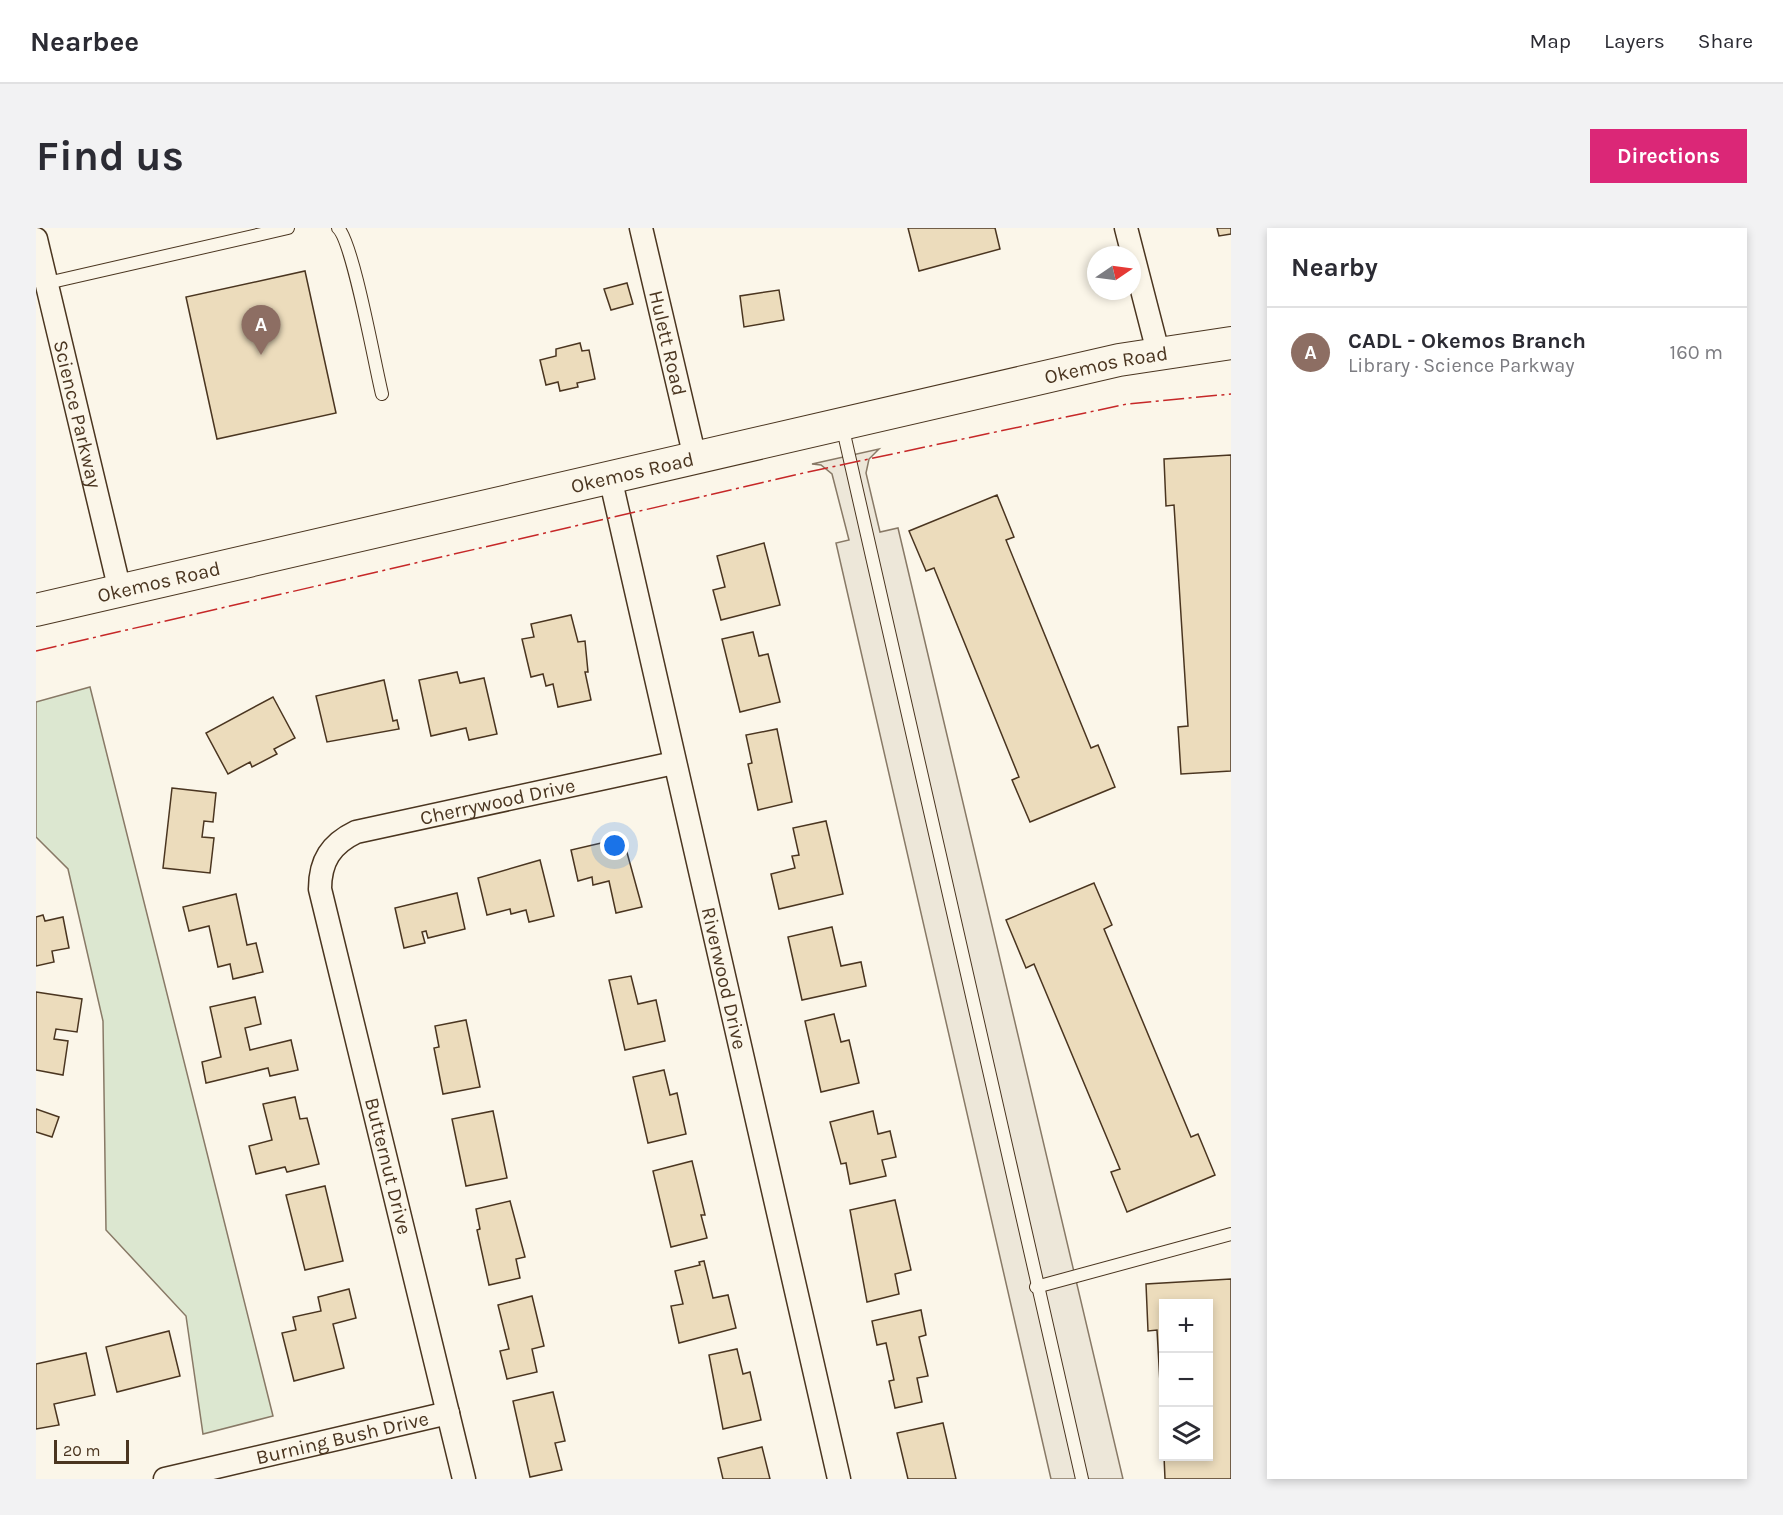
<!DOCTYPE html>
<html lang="en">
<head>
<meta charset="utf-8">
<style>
  :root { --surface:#fff; --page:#f2f2f3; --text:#2b2b33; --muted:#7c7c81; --line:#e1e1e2; --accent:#db2777 }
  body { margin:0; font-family:Karla,sans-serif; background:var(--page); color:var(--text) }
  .controls { position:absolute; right:18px; bottom:18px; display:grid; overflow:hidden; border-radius:0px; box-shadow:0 3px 9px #0003 }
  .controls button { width:54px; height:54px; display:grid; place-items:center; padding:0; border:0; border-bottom:2px solid var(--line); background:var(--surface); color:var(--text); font:30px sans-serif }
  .compass { position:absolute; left:1051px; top:18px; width:54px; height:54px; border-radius:50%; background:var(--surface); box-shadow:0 3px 9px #0003; rotate:77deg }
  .scale { position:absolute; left:18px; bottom:15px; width:75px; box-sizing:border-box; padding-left:6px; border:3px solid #4a3520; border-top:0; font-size:16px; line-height:21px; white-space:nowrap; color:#4a3520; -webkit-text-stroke:4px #fbf6e9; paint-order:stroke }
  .you { position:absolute; left:579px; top:618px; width:21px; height:21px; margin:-15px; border:4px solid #fff; border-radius:50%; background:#1a73e8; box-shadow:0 0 0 9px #1a73e833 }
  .badge { display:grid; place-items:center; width:39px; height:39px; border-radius:50%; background:var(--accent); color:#fff; font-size:20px; font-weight:700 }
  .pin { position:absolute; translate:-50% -50px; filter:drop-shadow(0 2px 3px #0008) }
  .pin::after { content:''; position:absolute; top:32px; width:21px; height:18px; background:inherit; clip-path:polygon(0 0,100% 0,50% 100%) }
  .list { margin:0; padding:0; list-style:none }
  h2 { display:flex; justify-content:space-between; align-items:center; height:78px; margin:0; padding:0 24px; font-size:26px }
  h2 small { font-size:20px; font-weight:400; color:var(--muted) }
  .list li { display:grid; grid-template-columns:39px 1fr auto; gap:18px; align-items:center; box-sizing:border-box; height:90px; padding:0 24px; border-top:2px solid var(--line) }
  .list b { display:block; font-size:22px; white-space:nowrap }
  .list p { margin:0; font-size:20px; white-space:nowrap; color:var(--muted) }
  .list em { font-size:20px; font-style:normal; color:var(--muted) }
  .icon { flex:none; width:33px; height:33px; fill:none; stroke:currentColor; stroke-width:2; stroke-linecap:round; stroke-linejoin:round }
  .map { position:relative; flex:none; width:1195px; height:1251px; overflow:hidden; border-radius:0px }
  header { display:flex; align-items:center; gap:36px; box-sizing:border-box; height:84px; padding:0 30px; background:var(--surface); border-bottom:2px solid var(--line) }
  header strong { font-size:28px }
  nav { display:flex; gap:33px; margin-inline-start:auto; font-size:21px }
  .intro { display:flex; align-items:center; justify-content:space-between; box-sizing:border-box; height:144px; padding:0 36px }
  h1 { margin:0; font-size:42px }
  .button { padding:15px 27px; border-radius:0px; background:var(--accent); color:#fff; font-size:21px; font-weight:700 }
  main { display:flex; gap:36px; padding:0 36px }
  aside { flex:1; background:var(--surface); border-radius:0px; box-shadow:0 3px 9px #0003 }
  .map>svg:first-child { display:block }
</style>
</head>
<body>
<header>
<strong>Nearbee</strong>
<nav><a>Map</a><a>Layers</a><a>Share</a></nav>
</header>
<div class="intro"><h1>Find us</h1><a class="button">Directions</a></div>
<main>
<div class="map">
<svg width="1195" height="1251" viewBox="0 0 1195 1251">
  <rect width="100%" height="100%" fill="#fbf6e9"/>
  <path fill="#dce7d0" stroke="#887966" stroke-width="1.5" d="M54 459 237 1188 167 1206 150 1088 70 1002 67 793 32 641 0 609V474Z"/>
  <path fill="#ede7d9" stroke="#887966" stroke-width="1.5" d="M843 221 833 231 830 245 844 304 862 300 1087 1251H1015L800 315 813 312 796 246 785 237 776 236Z"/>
  <g fill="#ecdcbc" stroke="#4a3520" stroke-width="1.5">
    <path d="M872 0H959L964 21 883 43Z"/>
    <path d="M1181 0H1195V6L1183 8Z"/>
    <path d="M269 43 300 185 181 211 150 69Z"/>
    <path d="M591 55 597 76 575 82 568 61Z"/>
    <path d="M743 62 748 92 708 99 704 68Z"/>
    <path d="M544 115 546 123 553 122 559 151 541 155 542 159 524 163 522 154 510 157 504 132 520 128V121Z"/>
    <path d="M1195 227V543L1145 546 1142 499 1152 498 1138 277 1130 278 1128 231Z"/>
    <path d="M961 267 978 309 970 312 1055 520 1062 517 1079 559 994 594 976 552 983 549 898 340 890 343 873 303Z"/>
    <path d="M728 315 744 377 685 392 677 362 689 359 681 328Z"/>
    <path d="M535 387 542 414 549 413 552 444H549L555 472 522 479 517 456 510 458 507 446 495 449 486 411 498 409 495 396Z"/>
    <path d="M717 404 723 428 732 426 744 474 704 484 686 411Z"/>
    <path d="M421 444 424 455 448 450 461 506 433 512 430 500 395 508 383 452Z"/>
    <path d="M348 452 357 493 361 492 363 501 291 514 280 468Z"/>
    <path d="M237 469 259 510 238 521 241 526 216 539 214 534 192 546 170 505Z"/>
    <path d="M741 501 756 574 722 582 712 536 716 535 710 507Z"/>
    <path d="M136 560 180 565 177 594 168 593 166 609 178 610 174 645 127 640Z"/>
    <path d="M790 593 807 666 743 681 735 646 759 640 756 628 763 627 757 600Z"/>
    <path d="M587 610 606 679 580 685 573 653 557 657 556 649 542 653 535 622Z"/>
    <path d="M504 632 518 688 493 694 490 682 475 686 474 681 451 687 442 650Z"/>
    <path d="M1058 655 1076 697 1068 701 1155 909 1162 906 1179 947 1091 984 1075 944 1084 941 998 736 990 740 970 692Z"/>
    <path d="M421 665 429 701 392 710 390 703 386 704 389 715 368 720 359 680Z"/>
    <path d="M200 666 211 717 220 715 227 744 197 751 194 736 182 739 173 698 153 703 147 679Z"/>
    <path d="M7 687 9 693 27 689 33 720 16 723 18 734 0 738V689Z"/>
    <path d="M796 699 805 738 825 734 830 758 766 772 752 709Z"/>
    <path d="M595 748 602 776 620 772 629 813 589 822 573 752Z"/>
    <path d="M0 764 46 771 41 804 20 801 18 811 32 813 27 847 0 842Z"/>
    <path d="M219 769 225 796 209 800 214 822 255 812 262 842 234 848 232 840 170 855 166 834 185 829 174 779Z"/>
    <path d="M798 786 805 814 813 812 823 855 785 864 769 793Z"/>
    <path d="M430 792 444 859 407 866 398 820 403 819 399 798Z"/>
    <path d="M628 842 634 867 641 865 650 906 612 915 597 849Z"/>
    <path d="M259 869 264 891 271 890 283 936 251 944 249 939 220 946 213 918 236 912 227 876Z"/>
    <path d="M0 881 23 889 16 909 0 904Z"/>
    <path d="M457 883 471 950 430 958 416 891Z"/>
    <path d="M837 883 842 906 854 903 860 929 846 932 850 948 814 956 810 935 805 936 794 894Z"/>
    <path d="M656 933 669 987H665L671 1010 635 1019 617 943Z"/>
    <path d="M289 958 307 1033 269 1042 250 967Z"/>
    <path d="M859 972 875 1042 859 1046 863 1066 831 1074 814 982Z"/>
    <path d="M474 973 489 1029 480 1031 484 1050 453 1057 441 1002 444 1001 440 981Z"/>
    <path d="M668 1033 677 1070 692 1067 700 1100 643 1115 635 1078 647 1076 639 1043 664 1037 663 1034Z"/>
    <path d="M1195 1051V1251H1129L1128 1228H1172V1076H1128V1226L1121 1102 1112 1103 1110 1056Z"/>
    <path d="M313 1061 320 1090 297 1096 308 1140 258 1153 246 1105 260 1102 257 1089 285 1083 282 1069Z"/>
    <path d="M496 1068 508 1118 496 1121 501 1144 471 1151 464 1123 473 1121 462 1077Z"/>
    <path d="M885 1082 890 1107 883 1109 892 1148 881 1150 886 1174 859 1180 853 1153 858 1152 850 1115 841 1117 836 1093Z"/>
    <path d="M133 1103 144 1148 81 1164 70 1119Z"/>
    <path d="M701 1121 707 1146 714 1144 725 1192 687 1201 673 1127Z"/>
    <path d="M50 1125 59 1167 18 1176 23 1197 0 1201V1136Z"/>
    <path d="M517 1164 529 1213 519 1215 526 1242 494 1249 477 1173Z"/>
    <path d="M907 1195 920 1251H872L861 1205Z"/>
    <path d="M726 1219 734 1251H687L682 1230Z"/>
  </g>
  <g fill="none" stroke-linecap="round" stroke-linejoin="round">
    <g stroke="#4a3520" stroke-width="14">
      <g id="service">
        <path d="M302 0C317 14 339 138 346 166"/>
        <path d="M7 56 252 0"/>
        <path d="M806 197 1046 1251"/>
        <path d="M1000 1059 1195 1006"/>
      </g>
    </g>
    <g stroke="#4a3520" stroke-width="25">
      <g id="minor">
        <path id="s1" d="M605 0 659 230"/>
        <path d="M1090 0 1122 124"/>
        <path id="s2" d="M0 11 84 363"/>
        <path id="s3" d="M574 249 803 1251"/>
        <path id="s4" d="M129 1251 412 1185"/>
        <path id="s5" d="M428 1251 284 661C284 633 295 616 320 604L638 535"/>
      </g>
    </g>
    <g stroke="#4a3520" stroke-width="34">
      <g id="secondary">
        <path id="s6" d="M0 382 1083 132 1195 115"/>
      </g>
    </g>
    <use href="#service" stroke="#fbf6e9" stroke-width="12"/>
    <use href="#minor" stroke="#fbf6e9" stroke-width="22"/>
    <use href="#secondary" stroke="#fbf6e9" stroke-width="32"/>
    <path stroke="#c62828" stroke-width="1.5" stroke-dasharray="21 4.5 3 4.5" stroke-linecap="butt" d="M0 423 772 244 1091 176 1195 166"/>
  </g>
  <g text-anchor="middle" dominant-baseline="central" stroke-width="4.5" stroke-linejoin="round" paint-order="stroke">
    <g font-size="20" fill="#4a3520" stroke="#fbf6e9">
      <text stroke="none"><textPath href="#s1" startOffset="118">Hulett Road</textPath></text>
      <text stroke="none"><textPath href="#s6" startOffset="1098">Okemos Road</textPath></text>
      <text stroke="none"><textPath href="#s2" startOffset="180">Science Parkway</textPath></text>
      <text stroke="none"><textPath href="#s6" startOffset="612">Okemos Road</textPath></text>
      <text stroke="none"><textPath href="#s6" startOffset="126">Okemos Road</textPath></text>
      <text stroke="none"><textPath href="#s5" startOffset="824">Cherrywood Drive</textPath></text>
      <text stroke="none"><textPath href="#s3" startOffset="514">Riverwood Drive</textPath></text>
      <text transform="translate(352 938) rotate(76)">Butternut Drive</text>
      <text stroke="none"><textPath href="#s4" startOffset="182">Burning Bush Drive</textPath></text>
    </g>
  </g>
</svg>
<div class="controls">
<button>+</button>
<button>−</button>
<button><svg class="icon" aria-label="layers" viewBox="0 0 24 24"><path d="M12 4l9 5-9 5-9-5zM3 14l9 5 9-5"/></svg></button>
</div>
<svg class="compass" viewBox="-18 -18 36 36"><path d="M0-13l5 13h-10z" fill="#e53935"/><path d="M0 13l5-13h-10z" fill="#7c7c81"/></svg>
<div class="scale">20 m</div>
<div class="you"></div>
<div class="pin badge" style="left:225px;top:127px;background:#8d6e63">A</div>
</div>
<aside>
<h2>Nearby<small></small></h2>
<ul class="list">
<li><span class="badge" style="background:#8d6e63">A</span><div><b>CADL - Okemos Branch</b><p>Library · Science Parkway</p></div><em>160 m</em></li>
</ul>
</aside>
</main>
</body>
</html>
